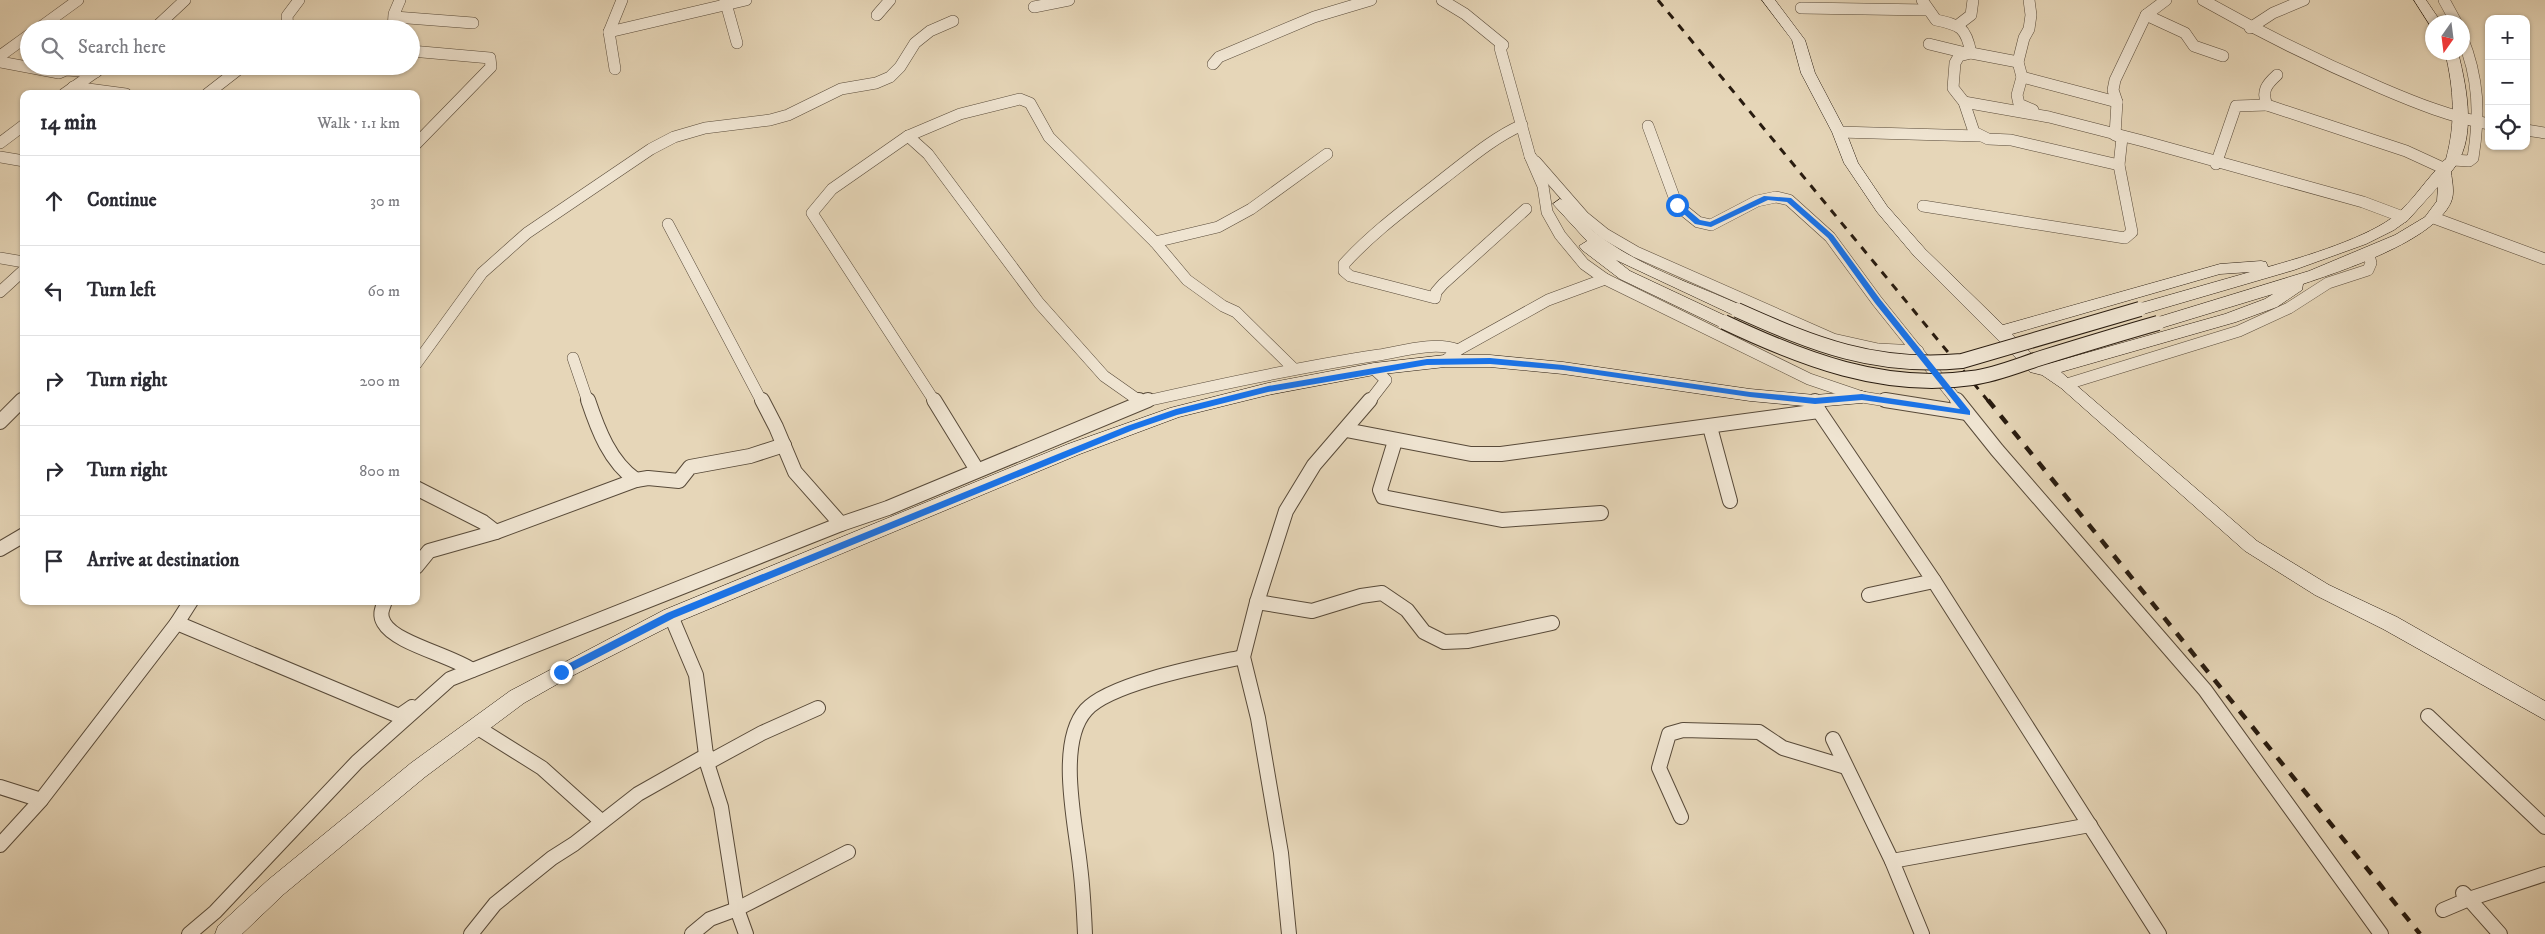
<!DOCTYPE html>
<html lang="en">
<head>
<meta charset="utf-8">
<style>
  :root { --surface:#fff; --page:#f2f2f3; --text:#2b2b33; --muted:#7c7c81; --line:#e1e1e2 }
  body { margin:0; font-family:"IM FELL DW Pica",serif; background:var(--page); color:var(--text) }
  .controls { position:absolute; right:15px; top:15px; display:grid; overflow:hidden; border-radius:10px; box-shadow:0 1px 4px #0004 }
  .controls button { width:45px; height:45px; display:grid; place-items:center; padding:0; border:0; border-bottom:1px solid var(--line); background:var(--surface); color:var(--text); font:25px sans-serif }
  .compass { position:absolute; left:2425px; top:15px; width:45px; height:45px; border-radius:50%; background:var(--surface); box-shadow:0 1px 4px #0004; rotate:194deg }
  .stop { position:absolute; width:15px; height:15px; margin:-11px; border:4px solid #1a73e8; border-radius:50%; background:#fff }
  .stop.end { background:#1a73e8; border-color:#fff; box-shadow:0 1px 5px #0008 }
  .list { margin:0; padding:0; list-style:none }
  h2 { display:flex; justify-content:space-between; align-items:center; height:65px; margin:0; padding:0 20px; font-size:21px }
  h2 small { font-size:16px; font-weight:400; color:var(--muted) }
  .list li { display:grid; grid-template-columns:32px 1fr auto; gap:15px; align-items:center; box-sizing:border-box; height:90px; padding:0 20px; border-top:1px solid var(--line) }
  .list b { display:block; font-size:19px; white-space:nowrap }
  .list em { font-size:16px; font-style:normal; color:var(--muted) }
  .icon { flex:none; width:28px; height:28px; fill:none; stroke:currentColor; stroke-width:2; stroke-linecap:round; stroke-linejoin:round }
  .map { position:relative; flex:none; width:2545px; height:934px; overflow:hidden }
  .search { position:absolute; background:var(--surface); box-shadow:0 1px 4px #0004; left:20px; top:20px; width:400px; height:55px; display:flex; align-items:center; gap:12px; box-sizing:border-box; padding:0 18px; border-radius:28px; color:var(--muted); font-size:19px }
  .panel { position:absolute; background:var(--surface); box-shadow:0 1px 4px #0004; left:20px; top:90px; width:400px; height:515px; border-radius:10px }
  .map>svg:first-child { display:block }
</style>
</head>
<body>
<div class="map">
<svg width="2545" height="934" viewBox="0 0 2545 934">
  <rect width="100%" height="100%" fill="#e6d6b8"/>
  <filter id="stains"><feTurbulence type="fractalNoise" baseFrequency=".004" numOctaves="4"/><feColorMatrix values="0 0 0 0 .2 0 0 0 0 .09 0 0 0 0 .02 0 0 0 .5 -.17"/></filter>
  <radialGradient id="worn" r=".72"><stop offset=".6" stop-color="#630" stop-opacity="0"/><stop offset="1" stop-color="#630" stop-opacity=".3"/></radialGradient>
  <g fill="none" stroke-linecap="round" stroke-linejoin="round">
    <g stroke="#584a39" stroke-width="12">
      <g id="street-far1">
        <path d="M725 0 737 43"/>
        <path d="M1442 0 1465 14 1503 45 1500 48 1530 156 1534 161"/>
        <path d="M1922 0 1936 20C1960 25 1966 27 1971 53"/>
        <path d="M2029 0 2031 15 2029 29 2024 38 2018 62 2022 77 2017 95 2019 104 2033 110"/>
        <path d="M2203 0C2261 33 2320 62 2381 88 2416 103 2451 117 2489 124"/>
        <path d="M2444 0 2456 22"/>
        <path d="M1034 7 1069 0"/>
        <path d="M1801 8 1928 10"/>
        <path d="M877 15 890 0"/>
        <path d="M2146 15 2185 33 2194 46 2223 56"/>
        <path d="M395 17 473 23"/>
        <path d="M1958 25 1971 15 1973 0"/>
        <path d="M2250 28 2273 13 2304 0"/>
        <path d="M38 29 78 0"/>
        <path d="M154 29 185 0"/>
        <path d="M288 29 287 16 299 0"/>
        <path d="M393 29 394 14 400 0"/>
        <path d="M609 32 746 0"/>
        <path d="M1929 44 1966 53"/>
        <path d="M411 51 490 58 491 67 416 144"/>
        <path d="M0 56 29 35"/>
        <path d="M0 62 59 73 66 70 96 72"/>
        <path d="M2018 62 1971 53 1959 56 1955 63 1953 88 1964 102 1974 132 1988 139 2011 140 2119 165"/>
        <path d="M1213 64 1219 57 1314 17 1371 0"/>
        <path d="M615 69 609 32 622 0"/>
        <path d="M2277 75C2267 84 2261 91 2267 105L2406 151 2443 168"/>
        <path d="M2022 77 2117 102"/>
        <path d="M73 87 126 94"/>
        <path d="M64 94 104 66"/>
        <path d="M207 94 243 66"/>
        <path d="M1964 102 2049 117 2143 141 2363 202 2403 217"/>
        <path d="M1522 125C1493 138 1469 159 1443 179 1409 206 1373 232 1344 264V271L1350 276 1435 298 1436 292 1443 284 1526 209"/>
        <path d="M1648 126 1677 205 1698 222 1711 225 1757 201 1776 197 1789 200 1830 237 1877 301 1958 402"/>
        <path d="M2526 130 2545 133"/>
        <path d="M1839 132 1979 136"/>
        <path d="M908 136 928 154 1039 303 1104 376 1141 402"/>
        <path d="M0 143 24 125"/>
        <path d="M1530 156 1543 186 1547 212 1560 235 1584 264 1605 279 1809 379 1862 397 1893 402"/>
        <path d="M0 157 24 161"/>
        <path d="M2453 160 2469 161 2473 158C2480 115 2479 78 2462 37"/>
        <path d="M1536 162 1584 217 1605 234 1636 252 1833 339 1878 349 1918 351"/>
        <path d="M2216 164 2236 106 2267 105"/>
        <path d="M1923 206 2125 238 2132 232 2119 165 2122 138 2115 135 2117 102 2113 90 2115 80 2146 15 2166 0"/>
        <path d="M2434 218 2545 259"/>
        <path d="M668 224 762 402"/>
        <path d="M1155 242 1218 227 1251 209 1327 154"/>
        <path d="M0 258 24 262"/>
        <path d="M0 292 24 270"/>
        <path d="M1458 350 1548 300 1605 279"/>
        <path d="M573 358 588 402"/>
        <path d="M416 364 482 273 527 233 651 149 674 137 705 128 770 120 788 115 841 89 876 83 890 77 900 67 915 43 930 31 953 21"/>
        <path d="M2067 384 2239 331 2289 308 2328 283 2368 270 2371 263 2369 255"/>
        <path d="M21 402 24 399"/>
        <path d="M935 402 812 213 832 189 908 136 960 114 1020 99 1030 103 1049 137 1155 242 1187 280 1223 306 1236 312 1293 368"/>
        <path d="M1142 402C1221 384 1299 367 1379 355 1403 351 1435 341 1458 350L1445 361"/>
        <path d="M1369 402 1386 380 1374 369"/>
      </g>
    </g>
    <g stroke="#584a39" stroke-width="16">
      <g id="street">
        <path d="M588 400C598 430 610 462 636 480"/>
        <path d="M762 400 776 427 795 472 841 524"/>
        <path d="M934 400 977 470"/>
        <path d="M1139 400 1141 402"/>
        <path d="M1885 400 1967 413"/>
        <path d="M1957 400 1997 450 2205 690 2381 934"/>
        <path d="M1815 401 1819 411 1934 581 2159 934"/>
        <path d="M0 422 22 400"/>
        <path d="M1710 427 1730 501"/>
        <path d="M1346 430 1471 454H1501L1819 411"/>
        <path d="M1395 441 1380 490 1383 497 1502 520 1601 513"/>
        <path d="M416 488 483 522 496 532"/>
        <path d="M0 549 24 535"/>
        <path d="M416 567 429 551 496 532 636 480 648 478 679 481 690 467 750 456 784 445"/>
        <path d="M1869 595 1934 581"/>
        <path d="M385 601C382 609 379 615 384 623 395 643 450 655 472 670"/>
        <path d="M1257 602 1312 611 1361 596 1382 593 1407 610 1424 632 1444 642 1468 641 1552 623"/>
        <path d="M671 616 696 675 707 763 721 807 737 909 746 934"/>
        <path d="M177 623 399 716 412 707"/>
        <path d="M2428 716 2545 827"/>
        <path d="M475 726 542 768 601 821"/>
        <path d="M1833 739 1892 861 1922 934"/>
        <path d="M707 763 762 733 818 708"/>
        <path d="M0 787 41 800"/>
        <path d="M1681 817 1659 768 1669 734 1683 730 1759 732 1783 748 1846 767"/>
        <path d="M0 845 41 800 177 623 191 601"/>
        <path d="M1892 861 2090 825"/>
        <path d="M2463 893 2469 899 2545 874"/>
        <path d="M2443 910 2469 899 2500 934"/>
        <path d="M189 934 215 912 357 762 450 679 841 524 888 508 1148 400"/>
        <path d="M471 934 495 904 552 858 574 844 638 794 707 755"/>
        <path d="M692 934 710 919 737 909 848 852"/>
        <path d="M1085 934C1084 911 1083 889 1080 866 1076 826 1056 743 1086 710 1110 683 1206 665 1243 657"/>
        <path d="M1289 934 1281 853 1258 718 1243 657 1257 602 1286 511 1314 465 1370 400"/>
      </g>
    </g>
    <g stroke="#281b0f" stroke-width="1">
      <g id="secondary">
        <path d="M1762 0H1775L1805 40 1815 73 1846 132 1858 163 1887 206 1925 249 2003 325 2220 264 2261 261 2266 262 2268 267C2304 257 2370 237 2397 214 2412 201 2423 184 2436 170L2438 165 2446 159C2456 123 2454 89 2445 52H2458C2467 89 2478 141 2451 172 2452 181 2455 193 2451 202 2434 241 2341 271 2303 284L2302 290 2277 307 2236 322 2061 372 2257 541 2329 585 2397 617 2545 701V720L2383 629 2315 595 2245 551 2061 388 2042 375 2030 372 1915 257 1877 212 1844 163 1832 132 1801 73 1792 40ZM2438 187 2437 201 2425 217 2395 235 2309 271 2152 319 2150 323 2152 327 2158 329 2273 294 2265 299 2225 314 2047 364 2041 363 2012 334 2220 274 2250 272 2134 305 2132 309 2134 313 2140 315 2294 270 2366 244 2394 230 2408 220Z"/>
        <path d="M2414 0H2426L2441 22 2430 25Z"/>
        <path d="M1560 199 1565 201C1575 212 1585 225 1597 234 1640 267 1694 284 1743 306L1745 310 1743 314H1731L1616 260 1630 271 1730 318 1732 322 1730 326H1718L1620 279 1582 250 1579 246 1587 241 1553 204Z"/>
        <path d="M1445 355H1490L1563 362 1750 389 1815 395 1862 391 1868 393 1870 397 1868 401 1862 403 1815 407 1750 401 1563 374 1490 367H1445L1374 375 1268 395 1179 417 1080 454 678 622 568 678 524 703 425 777 284 894 242 934H215L218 926 268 880 411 763 510 691 664 610 1068 444 1170 408 1268 383 1374 363Z"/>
      </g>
    </g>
    <use href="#street-far1" stroke="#efe4d1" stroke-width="11"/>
    <use href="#street" stroke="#efe4d1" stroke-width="14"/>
    <use href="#secondary" fill="#efe4d1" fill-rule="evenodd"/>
    <path stroke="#281b0f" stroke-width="3" stroke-dasharray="8 8" stroke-linecap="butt" d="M1658 0 1989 402"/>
    <path stroke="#281b0f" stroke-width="4.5" stroke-dasharray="10 10" stroke-linecap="butt" d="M1988 400 2420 934"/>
    <g stroke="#281b0f" stroke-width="16" stroke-linecap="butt">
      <g id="secondary-bridge">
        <path d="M1737 310C1815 345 1875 369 1962 361L2140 309"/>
        <path d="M1724 322C1802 359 1884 391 1972 378 1996 375 2019 365 2041 358 2080 346 2119 334 2158 323"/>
      </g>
    </g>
    <use href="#secondary-bridge" stroke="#efe4d1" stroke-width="14"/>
  </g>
  <path fill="#1a73e8" d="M1764 196 1791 198 1833 235 1880 299 1970 411V415L1862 400 1815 404 1750 397 1563 370 1490 364 1427 365 1268 392 1177 415 1133 430 674 618 564 675 561 676 557 672 558 669 667 613 1127 426 1176 409 1268 386 1427 359 1490 358 1563 365 1750 392 1815 398 1862 394 1960 409 1875 303 1828 238 1787 202 1768 200 1711 227 1695 224 1674 205 1680 203 1700 220 1710 222Z"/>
  <rect width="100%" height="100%" filter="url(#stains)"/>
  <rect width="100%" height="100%" fill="url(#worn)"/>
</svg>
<div class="controls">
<button>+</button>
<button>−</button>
<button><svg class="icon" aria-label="locate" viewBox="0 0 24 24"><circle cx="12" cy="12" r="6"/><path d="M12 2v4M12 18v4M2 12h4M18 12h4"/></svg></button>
</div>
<svg class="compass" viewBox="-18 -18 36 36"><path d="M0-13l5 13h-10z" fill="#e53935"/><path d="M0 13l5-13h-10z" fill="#7c7c81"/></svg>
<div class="stop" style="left:1677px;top:205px"></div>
<div class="stop end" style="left:561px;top:672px"></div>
<div class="search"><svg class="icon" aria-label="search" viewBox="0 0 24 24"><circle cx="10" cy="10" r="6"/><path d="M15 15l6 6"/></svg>Search here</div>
<section class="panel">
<h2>14 min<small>Walk · 1.1 km</small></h2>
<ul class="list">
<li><svg class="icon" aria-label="ahead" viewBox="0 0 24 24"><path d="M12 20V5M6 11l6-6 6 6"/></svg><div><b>Continue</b></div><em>30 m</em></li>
<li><svg class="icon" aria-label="left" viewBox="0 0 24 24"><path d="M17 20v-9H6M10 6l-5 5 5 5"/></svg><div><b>Turn left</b></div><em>60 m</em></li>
<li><svg class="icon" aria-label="right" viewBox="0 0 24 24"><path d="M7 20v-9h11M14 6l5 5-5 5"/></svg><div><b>Turn right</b></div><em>200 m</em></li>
<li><svg class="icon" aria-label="right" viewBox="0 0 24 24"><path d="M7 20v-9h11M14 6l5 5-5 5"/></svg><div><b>Turn right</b></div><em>800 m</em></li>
<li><svg class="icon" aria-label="arrive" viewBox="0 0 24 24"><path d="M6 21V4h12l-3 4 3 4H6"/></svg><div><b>Arrive at destination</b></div></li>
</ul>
</section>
</div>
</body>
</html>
